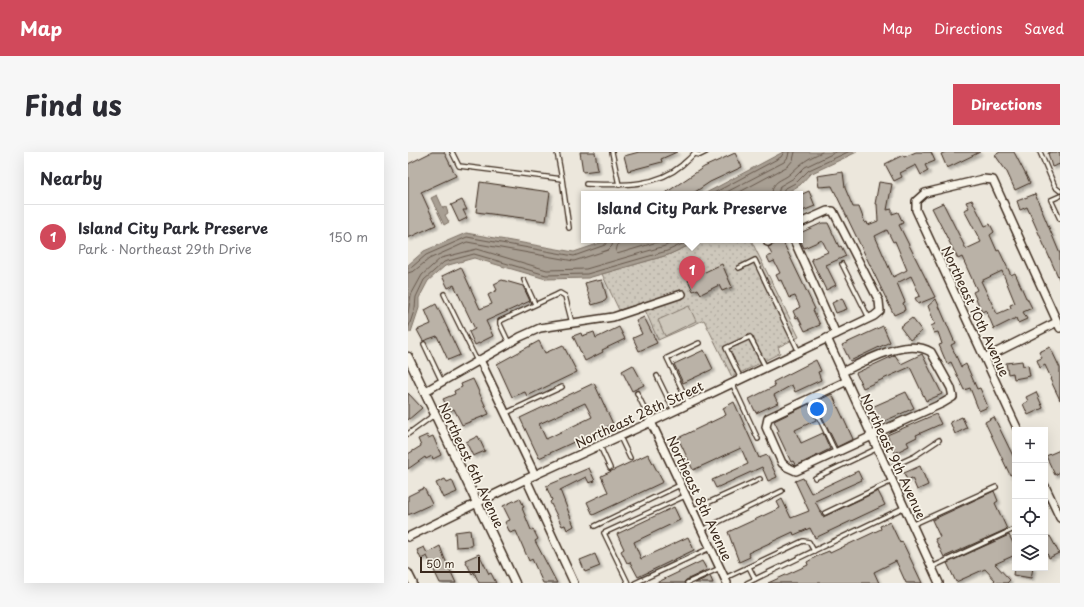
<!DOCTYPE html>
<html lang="en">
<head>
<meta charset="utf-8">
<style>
  :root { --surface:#fff; --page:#f7f7f7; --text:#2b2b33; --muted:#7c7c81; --line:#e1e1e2; --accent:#d1495b }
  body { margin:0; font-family:"Playpen Sans",sans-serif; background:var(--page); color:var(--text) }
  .controls { position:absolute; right:12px; bottom:12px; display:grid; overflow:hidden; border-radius:0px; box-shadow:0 4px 16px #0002 }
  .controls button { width:36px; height:36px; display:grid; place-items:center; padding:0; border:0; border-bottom:1px solid var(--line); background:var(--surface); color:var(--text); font:20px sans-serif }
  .scale { position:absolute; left:12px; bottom:10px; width:60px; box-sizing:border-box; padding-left:4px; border:2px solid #3b2a1e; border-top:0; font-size:11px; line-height:14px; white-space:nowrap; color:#3b2a1e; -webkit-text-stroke:3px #f7f3e8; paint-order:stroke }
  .you { position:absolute; left:409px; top:257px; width:14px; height:14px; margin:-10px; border:3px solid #fff; border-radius:50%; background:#1a73e8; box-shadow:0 0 0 6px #1a73e833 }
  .badge { display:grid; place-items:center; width:26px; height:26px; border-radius:50%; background:var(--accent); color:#fff; font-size:13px; font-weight:700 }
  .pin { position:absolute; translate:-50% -33px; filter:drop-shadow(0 1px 2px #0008) }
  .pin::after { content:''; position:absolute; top:21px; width:14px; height:12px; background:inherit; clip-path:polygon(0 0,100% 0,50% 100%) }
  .popup { position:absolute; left:173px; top:39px; width:222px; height:52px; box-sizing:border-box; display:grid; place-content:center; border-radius:0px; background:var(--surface); filter:drop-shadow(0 1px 3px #0005); font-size:13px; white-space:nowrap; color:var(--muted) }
  .popup b { font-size:15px; color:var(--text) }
  .popup::after { content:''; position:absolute; left:50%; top:100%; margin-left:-8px; border:8px solid transparent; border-top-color:var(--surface) }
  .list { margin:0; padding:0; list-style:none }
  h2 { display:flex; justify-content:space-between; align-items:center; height:52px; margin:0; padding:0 16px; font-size:17px }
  h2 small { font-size:13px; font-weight:400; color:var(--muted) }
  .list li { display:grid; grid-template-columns:26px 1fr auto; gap:12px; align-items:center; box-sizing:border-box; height:64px; padding:0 16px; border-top:1px solid var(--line) }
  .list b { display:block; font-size:15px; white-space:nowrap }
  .list p { margin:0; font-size:13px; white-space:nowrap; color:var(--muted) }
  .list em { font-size:13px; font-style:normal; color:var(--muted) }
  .icon { flex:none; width:22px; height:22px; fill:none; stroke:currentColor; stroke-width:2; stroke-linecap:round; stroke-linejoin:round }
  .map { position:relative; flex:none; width:652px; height:431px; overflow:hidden; border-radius:0px }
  header { display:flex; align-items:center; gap:24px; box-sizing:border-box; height:56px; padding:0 20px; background:var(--accent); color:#fff }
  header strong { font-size:19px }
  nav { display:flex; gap:22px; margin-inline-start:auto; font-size:14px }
  .intro { display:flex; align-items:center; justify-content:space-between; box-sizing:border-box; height:96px; padding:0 24px }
  h1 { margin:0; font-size:28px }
  .button { padding:10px 18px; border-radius:0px; background:var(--accent); color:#fff; font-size:14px; font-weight:700 }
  main { display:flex; gap:24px; padding:0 24px }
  aside { flex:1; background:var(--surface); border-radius:0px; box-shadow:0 4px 16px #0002 }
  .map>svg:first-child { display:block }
</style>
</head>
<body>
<header>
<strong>Map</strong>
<nav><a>Map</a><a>Directions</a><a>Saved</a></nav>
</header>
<div class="intro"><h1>Find us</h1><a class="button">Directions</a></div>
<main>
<aside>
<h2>Nearby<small></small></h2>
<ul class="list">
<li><span class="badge">1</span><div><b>Island City Park Preserve</b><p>Park · Northeast 29th Drive</p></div><em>150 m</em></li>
</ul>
</aside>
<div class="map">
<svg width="652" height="431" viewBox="0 0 652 431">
  <defs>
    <pattern id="park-dots" width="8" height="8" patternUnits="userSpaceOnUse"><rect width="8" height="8" fill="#cec8bc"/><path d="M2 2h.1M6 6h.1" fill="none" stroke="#b2aca1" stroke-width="1.8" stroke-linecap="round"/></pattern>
    <filter id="shadow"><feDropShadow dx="2.5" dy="2.5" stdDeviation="1" flood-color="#0004"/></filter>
  </defs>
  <rect width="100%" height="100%" fill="#ece7dc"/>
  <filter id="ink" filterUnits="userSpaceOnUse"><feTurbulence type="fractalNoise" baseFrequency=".025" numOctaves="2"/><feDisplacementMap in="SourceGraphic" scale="8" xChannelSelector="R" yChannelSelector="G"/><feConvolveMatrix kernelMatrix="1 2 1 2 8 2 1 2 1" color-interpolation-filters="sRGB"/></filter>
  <g filter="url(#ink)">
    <path fill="url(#park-dots)" stroke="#84796d" d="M293 88H343L391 185 370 195 372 201 324 225 296 168 250 188 234 151 211 158 194 122 260 103Z"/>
    <path fill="#cec8bc" stroke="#84796d" d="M281 154 288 169 257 184 250 168Z"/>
    <g fill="#a89f93" stroke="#7c7064">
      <path d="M375 0H449L402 22 392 33 376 42H296Z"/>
      <path d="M29 43 35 56 38 55 40 61 37 63 41 70 36 73 23 46Z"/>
      <path d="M58 81 166 100 201 88H293L260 103 180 126 138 127 66 106 37 114 20 129 11 146V156L3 180 0 181V113L16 99Z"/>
    </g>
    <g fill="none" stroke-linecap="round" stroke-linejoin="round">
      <g stroke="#67594d" stroke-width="1">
        <path d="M304 42 373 5 376 0"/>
        <path d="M315 42 376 10 380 5 381 0"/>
        <path d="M328 42 380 14 385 8 387 0"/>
        <path d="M364 42C364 28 374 29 382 22 395 10 397 8 414 0"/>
        <path d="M370 42 372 34 386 26 397 15 428 0"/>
        <path d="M375 42 376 37 389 30 401 18 440 0"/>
        <path d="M211 88 208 99 209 102 256 88"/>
        <path d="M0 116 4 115 18 103 59 85 166 104 197 93 200 88"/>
        <path d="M0 121 6 119 21 107 59 90 166 109 200 98 204 94 205 88"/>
        <path d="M0 161 3 143 14 123 33 106 69 97 139 118 178 117 257 94 271 88"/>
        <path d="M0 177 7 156 8 145 16 128 36 110 66 102 138 123 179 122 259 99 283 88"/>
      </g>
    </g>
    <g fill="#bab2a7" stroke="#3b2a1e" fill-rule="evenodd" filter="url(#shadow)">
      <path d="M24 0H36L48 24 13 40 28 73 0 86V12Z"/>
      <path d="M172 0H187L190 18 175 20Z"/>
      <path d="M231 0H269L253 7 254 10 220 19 216 4Z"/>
      <path d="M508 0H523L527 9 517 13 520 19 513 23 508 13 492 21 494 25 486 29 477 12 495 3 496 5Z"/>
      <path d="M538 0H572L539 16 533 2Z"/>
      <path d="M592 0H606L622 31 607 38 599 20 587 3Z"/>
      <path d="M644 0H652V12L644 15 640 1Z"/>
      <path d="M327 1 334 15 302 30 284 42H256L296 15Z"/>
      <path d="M435 20 437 36 445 55H451L457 71 459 70 460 73 470 69 469 52H467L471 30 484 32 479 58 484 57V62L490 60 495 71 491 73 527 145 510 152 507 146 512 144 503 124 489 131 497 150 495 151 497 158 486 163 424 34 411 35 409 24ZM479 78 485 90 487 89 499 118 485 125 467 84Z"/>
      <path d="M72 30 142 40 138 69 68 60Z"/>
      <path d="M401 39 407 54 392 60V43Z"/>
      <path d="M627 42 652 102V129L619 55 612 58 609 49Z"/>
      <path d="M54 48 59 58H55L59 66 51 70 43 53Z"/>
      <path d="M564 48 577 74 582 72 586 80 582 83 589 99 591 98 603 123 607 121 618 146H619L624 156 615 160 619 167 610 171 608 166 586 177 578 158 574 160 565 140 569 138 554 105 550 107 524 56 535 51 558 97 573 90 556 58 561 56 558 50ZM594 119 607 151 602 153 603 156 589 162 573 129Z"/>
      <path d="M414 71H420L431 95 433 94 438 104 418 113 428 133 418 138 403 107 420 100 414 88 396 96 392 88V81Z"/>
      <path d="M374 88 407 157 405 158 412 173 397 179 390 165 388 166 385 159 392 155 387 144 381 146 373 128 371 129 368 123 372 121 366 109 362 111 359 105 364 103 360 95Z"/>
      <path d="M314 112 324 135 314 139 311 133 293 142 290 137 285 139 280 128Z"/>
      <path d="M53 115 72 157 84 152 80 143 89 138 86 132 94 128 115 134 122 149 78 169 85 184 67 193 61 180 67 177 46 133 40 136 34 124Z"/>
      <path d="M188 128 189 129 194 128 199 146 197 149 184 153 177 131Z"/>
      <path d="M434 146 439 157 428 161 424 151Z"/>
      <path d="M528 147 547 191 543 193 553 215 558 212 569 237 572 236 580 255 571 259 562 236 556 238 543 210 539 212 531 193 534 192 530 180 526 181 523 174 527 172 520 154Z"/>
      <path d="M28 152 52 203 40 208 29 184 15 189 9 178 23 172 17 158Z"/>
      <path d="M236 165 249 191 231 199 225 186 234 182 228 169Z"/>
      <path d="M504 166 514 179 502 188 492 175Z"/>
      <path d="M475 174 482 190 442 209 434 193Z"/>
      <path d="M211 175 217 187 194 198 195 200 177 209 165 184 173 181 174 184 186 180 188 186Z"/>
      <path d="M131 189 137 201 155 193 169 220 119 244 117 240 104 245 89 212Z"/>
      <path d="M642 195 652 216V248L642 227 643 226 637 213 632 216 629 208 634 206 631 200Z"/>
      <path d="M296 198 305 217 275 231 266 212Z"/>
      <path d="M514 202 534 242 518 249 502 215 455 236 448 221 487 203 493 212Z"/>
      <path d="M408 208 413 219 410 220 413 228 387 240 384 233 366 243 370 251 348 261 341 247 367 234 365 230Z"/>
      <path d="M614 209 615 214 620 213 622 224 606 227 605 221 600 222 598 211Z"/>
      <path d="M225 213 236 233 224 239 214 219Z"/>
      <path d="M65 227 81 262 54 273 46 257 41 259 35 247 47 242 46 239 54 235 53 232Z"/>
      <path d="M186 231 205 272 131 306 112 266ZM177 251 184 265 138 287 131 272Z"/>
      <path d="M498 240 506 256 472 271 464 255Z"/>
      <path d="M628 240 635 256 620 263 615 252 620 249 618 245Z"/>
      <path d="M0 241 14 256 0 268Z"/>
      <path d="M424 242 445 287 429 295 407 250Z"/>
      <path d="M326 250 351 306 359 303 369 325 360 329 354 315 308 336 304 328 340 312 333 296 285 318 270 286 318 263 315 256Z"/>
      <path d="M401 252 408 268 387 278 393 291 415 281 422 297 388 314 385 309 383 310 369 280 371 279 366 269Z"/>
      <path d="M528 262 533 272 508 283 509 285 499 290 501 294 487 301 479 283Z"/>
      <path d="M554 265 559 276 547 282 542 270Z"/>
      <path d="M586 265 607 308V321L602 323 577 270Z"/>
      <path d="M19 283 20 286 25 284 33 303 25 307 24 304 18 307 17 305 0 317V302L13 294 10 287Z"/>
      <path d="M70 284 77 299 65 304 58 290Z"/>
      <path d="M652 298V320L647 323 638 304Z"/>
      <path d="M240 302 255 330 185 363 179 350 200 340 193 324Z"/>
      <path d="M512 314 520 333 509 338 504 326 499 328 496 321Z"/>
      <path d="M181 316 187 329 181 331 178 325 152 338 166 374 159 378 157 373 154 374 142 350 144 348 138 334Z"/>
      <path d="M450 319 454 328 407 349 415 365 470 339 477 353 407 386 402 376 386 383 385 380 340 401 342 405 331 410 320 380 372 356 369 350 374 347 383 366 401 359 387 329 395 326 403 341Z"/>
      <path d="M37 327 39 330 44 328 49 340 35 346 28 331Z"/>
      <path d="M16 336 24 352 0 363V344Z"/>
      <path d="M586 339 590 349 587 351 599 377 536 405 527 387 532 385 524 368Z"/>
      <path d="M112 346 116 355 114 356 123 378 125 377 130 387 127 389 149 431H135L124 407 121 409 108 379 102 381 97 370 102 368 95 354Z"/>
      <path d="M266 355 272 368 226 390 233 407 280 385 286 398 230 425 222 410 219 411 213 399 216 397 209 382Z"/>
      <path d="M482 370 492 391 494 389 514 431H498L488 409 466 420 471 431H360L400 413 399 410 411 403 421 399 422 401 473 377 472 374Z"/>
      <path d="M62 378 64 394 48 395 47 380Z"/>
      <path d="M601 383 607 395V403L587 412 602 428 599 431H584L587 428 577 417 548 430 539 411Z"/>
      <path d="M642 384 651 401 641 406 637 397V386Z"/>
      <path d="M32 394 36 405 48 431H32L19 404 13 407 9 398 16 395 19 401Z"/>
      <path d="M71 402 81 422 83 421 88 431H71L66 420 64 422 57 408Z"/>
      <path d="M187 402 192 414 177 420 172 408Z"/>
      <path d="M294 409 299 418 278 428 276 431H248Z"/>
      <path d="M606 416H625L623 426 605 423Z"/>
      <path d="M302 424 305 431H287Z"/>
    </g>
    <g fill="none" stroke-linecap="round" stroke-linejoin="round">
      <g stroke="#3b2a1e" stroke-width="6">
        <g id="service">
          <path d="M44 0 51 14 154 27 161 76"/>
          <path d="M149 0 154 27"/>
          <path d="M204 0 211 33"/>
          <path d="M632 0 647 35 652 39"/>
          <path d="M286 2 292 3 298 0"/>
          <path d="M178 32C212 33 247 36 274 13 278 9 284 5 287 0"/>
          <path d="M652 44 643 48 652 67"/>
          <path d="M434 112 461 166"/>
          <path d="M331 116 347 108 391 200"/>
          <path d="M116 128 127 152"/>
          <path d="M36 142 69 209"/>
          <path d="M101 191 92 172V169L148 143 152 141 157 144 164 171"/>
          <path d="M16 192 34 230"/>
          <path d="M249 224 266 259"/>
          <path d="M333 227 318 196 342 185 358 216"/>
          <path d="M324 231 350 287"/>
          <path d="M229 241 243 270"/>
          <path d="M402 247 428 301"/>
          <path d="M281 252 259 206 291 191"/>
          <path d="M98 261 154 235"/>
          <path d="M0 282 26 263"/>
          <path d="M212 285 222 306"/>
          <path d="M192 294 202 316"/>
          <path d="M479 317 507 304 531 288"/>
          <path d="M407 326 470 296"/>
          <path d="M284 358 352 327"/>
          <path d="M417 361 484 329"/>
          <path d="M504 373 588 335"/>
          <path d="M187 374 272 333"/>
          <path d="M294 378 374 339"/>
          <path d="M341 415 347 427"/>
          <path d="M524 415 606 377"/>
          <path d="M317 426 395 389 401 390 406 399"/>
          <path d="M220 431 196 381 277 344"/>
          <path d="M227 431 302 396"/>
          <path d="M279 431 312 416"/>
          <path d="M339 431 497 355"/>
        </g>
      </g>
      <g stroke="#3b2a1e" stroke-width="10">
        <g id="minor">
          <path d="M386 88 428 182"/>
          <path d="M360 90 363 88"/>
          <path d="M419 186 531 431"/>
          <path d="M577 206 649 170"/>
          <path d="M72 208 127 323"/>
          <path d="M434 220C458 209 498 185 523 200L543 236 545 245 535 251 464 283"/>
          <path d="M439 229 360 266 358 275 374 311 379 315 388 319 464 284"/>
          <path d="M16 240 112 185 132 176 205 165 274 142"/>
          <path d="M243 270 319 431"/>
          <path d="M610 278 508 58V49L517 41 575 27 585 28 652 176"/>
          <path d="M118 327 166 431"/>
          <path d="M637 334 652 366"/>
          <path d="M0 385 118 327 243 270 466 164 472 159 471 149 425 59H419L392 71"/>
          <path d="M0 421 5 431"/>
        </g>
      </g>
      <g stroke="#3b2a1e" stroke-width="11">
        <path id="tertiary" d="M0 205 107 431"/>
      </g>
      <use href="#service" stroke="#f7f3e8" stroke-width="3.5"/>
      <use href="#minor" stroke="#f7f3e8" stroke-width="7"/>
      <use href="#tertiary" stroke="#f7f3e8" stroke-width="8"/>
    </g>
  </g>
  <g text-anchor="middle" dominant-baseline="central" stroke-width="3.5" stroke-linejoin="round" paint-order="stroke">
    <g font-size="13" fill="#3b2a1e" stroke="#f7f3e8">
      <text transform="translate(568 159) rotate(65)">Northeast 10th Avenue</text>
      <text transform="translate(231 262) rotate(-25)">Northeast 28th Street</text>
      <text transform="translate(486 304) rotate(65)">Northeast 9th Avenue</text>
      <text transform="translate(64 313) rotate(65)">Northeast 6th Avenue</text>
      <text transform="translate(292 346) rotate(65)">Northeast 8th Avenue</text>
    </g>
  </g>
</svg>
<div class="controls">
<button>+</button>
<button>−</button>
<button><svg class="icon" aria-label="locate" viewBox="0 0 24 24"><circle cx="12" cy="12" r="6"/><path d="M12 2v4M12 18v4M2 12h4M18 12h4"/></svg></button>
<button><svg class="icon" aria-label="layers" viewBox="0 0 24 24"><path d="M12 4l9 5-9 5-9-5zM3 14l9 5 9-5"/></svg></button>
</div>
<div class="scale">50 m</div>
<div class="you"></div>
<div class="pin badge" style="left:284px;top:137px">1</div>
<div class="popup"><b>Island City Park Preserve</b>Park</div>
</div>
</main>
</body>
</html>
